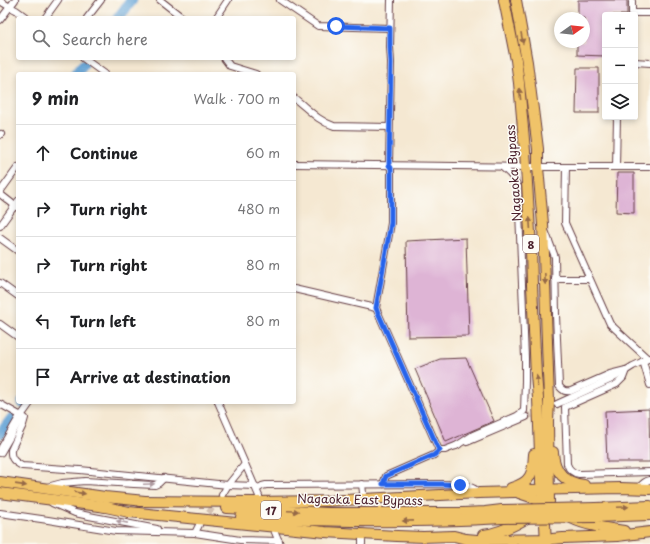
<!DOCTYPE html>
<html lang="en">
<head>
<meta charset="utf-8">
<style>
  :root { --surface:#fff; --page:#f2f2f2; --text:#202124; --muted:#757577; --line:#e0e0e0 }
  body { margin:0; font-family:"Playpen Sans",sans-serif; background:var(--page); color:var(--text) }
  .controls { position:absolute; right:12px; top:12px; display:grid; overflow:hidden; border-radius:4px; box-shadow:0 2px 6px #0003 }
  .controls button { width:36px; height:36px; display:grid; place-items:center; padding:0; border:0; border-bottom:1px solid var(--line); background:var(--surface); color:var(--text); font:20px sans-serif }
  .compass { position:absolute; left:554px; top:12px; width:36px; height:36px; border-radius:50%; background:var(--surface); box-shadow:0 2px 6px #0003; rotate:75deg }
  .stop { position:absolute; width:12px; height:12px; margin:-9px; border:3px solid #2563eb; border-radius:50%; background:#fff }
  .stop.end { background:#2563eb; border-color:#fff; box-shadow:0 1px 4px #0008 }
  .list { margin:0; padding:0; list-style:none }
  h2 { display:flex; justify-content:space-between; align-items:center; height:52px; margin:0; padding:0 16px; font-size:17px }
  h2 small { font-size:13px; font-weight:400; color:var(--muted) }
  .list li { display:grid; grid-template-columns:26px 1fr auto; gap:12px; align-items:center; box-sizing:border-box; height:56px; padding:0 16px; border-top:1px solid var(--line) }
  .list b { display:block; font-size:15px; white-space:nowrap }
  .list em { font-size:13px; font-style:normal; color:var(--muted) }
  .icon { flex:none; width:22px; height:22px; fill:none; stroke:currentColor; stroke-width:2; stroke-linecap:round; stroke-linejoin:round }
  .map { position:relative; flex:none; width:650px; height:544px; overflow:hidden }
  .search { position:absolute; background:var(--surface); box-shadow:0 2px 6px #0003; left:16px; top:16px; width:280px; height:44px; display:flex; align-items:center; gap:10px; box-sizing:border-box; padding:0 14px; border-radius:4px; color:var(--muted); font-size:15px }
  .panel { position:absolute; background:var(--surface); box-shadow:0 2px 6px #0003; left:16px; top:72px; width:280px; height:332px; border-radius:4px }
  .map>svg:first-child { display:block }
</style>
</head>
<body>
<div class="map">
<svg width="650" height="544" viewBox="0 0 650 544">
  <rect width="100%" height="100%" fill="#fdfcf7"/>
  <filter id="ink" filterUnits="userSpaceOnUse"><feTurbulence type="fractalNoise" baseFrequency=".025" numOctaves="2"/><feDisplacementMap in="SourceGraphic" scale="8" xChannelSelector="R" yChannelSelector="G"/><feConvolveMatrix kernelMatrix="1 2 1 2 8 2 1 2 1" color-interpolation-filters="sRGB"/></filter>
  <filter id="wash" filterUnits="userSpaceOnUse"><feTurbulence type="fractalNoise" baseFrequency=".012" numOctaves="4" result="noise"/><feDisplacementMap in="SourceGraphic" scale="16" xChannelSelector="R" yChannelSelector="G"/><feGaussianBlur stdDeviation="0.9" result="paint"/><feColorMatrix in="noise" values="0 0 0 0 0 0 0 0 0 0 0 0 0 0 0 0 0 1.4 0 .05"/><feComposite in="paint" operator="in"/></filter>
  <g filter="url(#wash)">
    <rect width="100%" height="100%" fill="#f5e8d2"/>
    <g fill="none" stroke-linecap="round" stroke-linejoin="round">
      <g stroke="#62a2d5" stroke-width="11">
        <path d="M118 18 132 0"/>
        <path d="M76 74 83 65"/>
        <path d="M23 403V402"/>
        <path d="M0 434 12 418"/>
      </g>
    </g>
    <g id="blocks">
      <g fill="#deb4d5">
        <path d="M578 0H627V15H605V56L577 55V42H584V18H578Z"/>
        <path d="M577 68H599V113H576Z"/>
        <path d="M617 173H634V213L616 212Z"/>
        <path d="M466 238 469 336 408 337 406 241Z"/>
        <path d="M466 358 494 421 446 442 415 369 440 359Z"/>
        <path d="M649 409 650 462H607L605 411Z"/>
      </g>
    </g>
  </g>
  <g filter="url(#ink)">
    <use href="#blocks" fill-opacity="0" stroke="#643d44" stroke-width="1"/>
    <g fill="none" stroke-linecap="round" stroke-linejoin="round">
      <g stroke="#d3c0b1" stroke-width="6" stroke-dasharray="6 3" stroke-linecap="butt">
        <path d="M526 417 541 411"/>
        <path d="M203 520 218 501"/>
        <path d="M362 537 363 496"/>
      </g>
      <g stroke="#643d44" stroke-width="8">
        <g id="minor">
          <path d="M160 0 183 18"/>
          <path d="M280 0 318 26 390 28"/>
          <path d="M391 0 390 47 391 62 389 165 391 169V223L376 308 438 448 440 450"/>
          <path d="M632 0V15"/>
          <path d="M0 1 10 7 16 10 27 18"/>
          <path d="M632 13H650"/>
          <path d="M45 18 58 0"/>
          <path d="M87 18 101 0"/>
          <path d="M216 18 228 0"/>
          <path d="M0 20 15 0"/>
          <path d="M83 58 105 74"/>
          <path d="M224 58 230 66 256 74"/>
          <path d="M635 62 650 63"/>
          <path d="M294 98C307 108 318 121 334 126L389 127"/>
          <path d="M0 135 1 134"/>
          <path d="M294 164 526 167H650"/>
          <path d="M566 167 565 223 610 324 648 359"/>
          <path d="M616 167 617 117"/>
          <path d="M0 192 18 167"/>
          <path d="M0 194 18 208"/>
          <path d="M0 226 18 201"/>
          <path d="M546 233 555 257 556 315 559 386C563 391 565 392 571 391L610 374 626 370"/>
          <path d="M0 238 18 251"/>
          <path d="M555 279H589"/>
          <path d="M0 283 18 296"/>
          <path d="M294 289 376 308"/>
          <path d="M0 324 18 337"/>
          <path d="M643 361 650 385"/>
          <path d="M626 370 623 378 617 384 565 407 567 464C569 470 573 473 579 474L650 472"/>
          <path d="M218 402 259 496"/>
          <path d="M0 404 25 418 23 425 11 450C10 459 15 462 22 466L80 470 228 485 255 486 259 488 262 486 266 485 442 484C453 485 472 483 479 493"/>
          <path d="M557 404 612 379 633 366 650 358"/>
          <path d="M21 416 31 402"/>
          <path d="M467 442 526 417"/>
          <path d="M456 446 473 435 517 416 524 411 525 381V358L518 187C514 177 509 173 502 167"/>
          <path d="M362 484 363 493"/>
          <path d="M383 484 386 476 434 455 440 450H445L458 445"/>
          <path d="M47 487 62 483 85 481 134 484 155 485 159 483 164 478"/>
          <path d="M639 488C642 484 645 481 650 480"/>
          <path d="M222 495 228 485 245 464"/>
          <path d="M52 503 75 513 89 516 157 529"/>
          <path d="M0 513 48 520 116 531 195 533 240 540 279 541"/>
          <path d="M274 530 280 544"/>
          <path d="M195 533 199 525"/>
          <path d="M362 538V544"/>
        </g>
      </g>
      <g stroke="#643d44" stroke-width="10">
        <path id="tertiary" d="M0 452 21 416"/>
      </g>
      <g stroke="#643d44" stroke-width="12">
        <g id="trunk">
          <path d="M504 0 516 60 519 83 525 151 531 248 532 285 536 375 538 398 541 482 544 504 546 544"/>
          <path d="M516 0 527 62 538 149V167L543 224 549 401 548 421 549 502"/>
          <path d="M553 452C554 472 565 483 584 485"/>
          <path d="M0 482 105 497 145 501"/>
          <path d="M511 488C531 483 533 474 534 454"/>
          <path d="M0 493 107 507"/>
          <path d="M519 493 534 498 548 506"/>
          <path d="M139 501 253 502 325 501 479 493 515 492 528 490 620 488 650 489"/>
          <path d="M101 506 129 512 325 532 397 536 423 537 454 536 466 539 477 540 552 539 563 538 617 536 650 532"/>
          <path d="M227 508 329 513H463L485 512 502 510"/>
          <path d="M596 508 650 506"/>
          <path d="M241 517C328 522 415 523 503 518"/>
          <path d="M596 517 650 515"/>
          <path d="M571 518C587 526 606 528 624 531"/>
          <path d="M483 535C500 533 516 525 530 516"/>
        </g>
      </g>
      <use href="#minor" stroke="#fff" stroke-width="6"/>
      <use href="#tertiary" stroke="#fff" stroke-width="8"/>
      <use href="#trunk" stroke="#f0c369" stroke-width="10"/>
      <g stroke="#643d44" stroke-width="12" stroke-linecap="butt">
        <g id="trunk-bridge">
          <path d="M502 510 596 508"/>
          <path d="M503 518 596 517"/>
        </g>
      </g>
      <use href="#trunk-bridge" stroke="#f0c369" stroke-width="10"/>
    </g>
    <defs><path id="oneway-solid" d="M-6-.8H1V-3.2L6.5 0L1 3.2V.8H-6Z"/></defs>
    <g fill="#956947">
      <use href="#oneway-solid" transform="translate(522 38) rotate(80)"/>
      <use href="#oneway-solid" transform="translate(520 94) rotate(-96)"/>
      <use href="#oneway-solid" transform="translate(530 223) rotate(-94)"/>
      <use href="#oneway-solid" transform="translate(545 279) rotate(88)"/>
      <use href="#oneway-solid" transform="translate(537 381) rotate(-95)"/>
      <use href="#oneway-solid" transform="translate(21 485) rotate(8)"/>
      <use href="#oneway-solid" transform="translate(80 493) rotate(8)"/>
      <use href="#oneway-solid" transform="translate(623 507) rotate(-2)"/>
      <use href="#oneway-solid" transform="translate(293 511) rotate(2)"/>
      <use href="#oneway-solid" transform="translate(408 521) rotate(179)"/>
    </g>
    <g fill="#ae9aa0">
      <use href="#oneway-solid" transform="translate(149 484) rotate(-3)"/>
      <use href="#oneway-solid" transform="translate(122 522) rotate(-169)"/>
    </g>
  </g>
  <g fill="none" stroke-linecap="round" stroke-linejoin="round" filter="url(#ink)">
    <path stroke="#2563eb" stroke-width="5" d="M336 26 390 28V47L391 62 389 165 391 168V223L376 308 438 448 440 450 434 455 386 476 383 484H442L460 485"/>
  </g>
  <g text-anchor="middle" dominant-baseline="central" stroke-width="3" stroke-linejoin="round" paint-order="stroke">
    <g fill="#fdfcf7" stroke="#806168" stroke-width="1">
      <rect x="523" y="235" width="16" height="18" rx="3"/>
      <rect x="261" y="501" width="20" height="18" rx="3"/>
    </g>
    <g font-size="11" font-weight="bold" fill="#4a1f2b">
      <text x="531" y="244">8</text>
      <text x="271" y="510">17</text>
    </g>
    <g font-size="12" fill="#4a1f2b" stroke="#fdfcf7">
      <text transform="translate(513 173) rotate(-94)">Nagaoka Bypass</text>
      <text transform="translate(360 499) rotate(1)">Nagaoka East Bypass</text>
    </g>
  </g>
</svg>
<div class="controls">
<button>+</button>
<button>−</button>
<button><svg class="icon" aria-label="layers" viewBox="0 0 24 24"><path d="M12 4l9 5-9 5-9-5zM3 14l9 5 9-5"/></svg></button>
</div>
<svg class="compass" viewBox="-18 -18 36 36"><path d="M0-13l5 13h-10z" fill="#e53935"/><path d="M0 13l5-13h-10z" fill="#757577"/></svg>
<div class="stop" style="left:336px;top:26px"></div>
<div class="stop end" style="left:460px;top:485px"></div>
<div class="search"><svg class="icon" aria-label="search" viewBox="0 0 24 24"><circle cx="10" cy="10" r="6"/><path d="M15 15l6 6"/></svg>Search here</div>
<section class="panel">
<h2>9 min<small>Walk · 700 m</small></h2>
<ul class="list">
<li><svg class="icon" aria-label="ahead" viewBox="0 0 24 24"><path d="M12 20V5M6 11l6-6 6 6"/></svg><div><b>Continue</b></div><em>60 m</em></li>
<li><svg class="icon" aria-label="right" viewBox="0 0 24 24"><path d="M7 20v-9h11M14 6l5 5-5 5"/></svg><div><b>Turn right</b></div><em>480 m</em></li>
<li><svg class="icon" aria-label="right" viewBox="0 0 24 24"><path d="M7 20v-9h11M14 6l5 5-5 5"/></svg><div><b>Turn right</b></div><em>80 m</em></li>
<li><svg class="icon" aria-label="left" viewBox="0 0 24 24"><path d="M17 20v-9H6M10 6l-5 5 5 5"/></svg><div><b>Turn left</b></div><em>80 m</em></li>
<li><svg class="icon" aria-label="arrive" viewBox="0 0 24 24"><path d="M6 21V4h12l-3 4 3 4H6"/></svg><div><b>Arrive at destination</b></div></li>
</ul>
</section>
</div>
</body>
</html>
